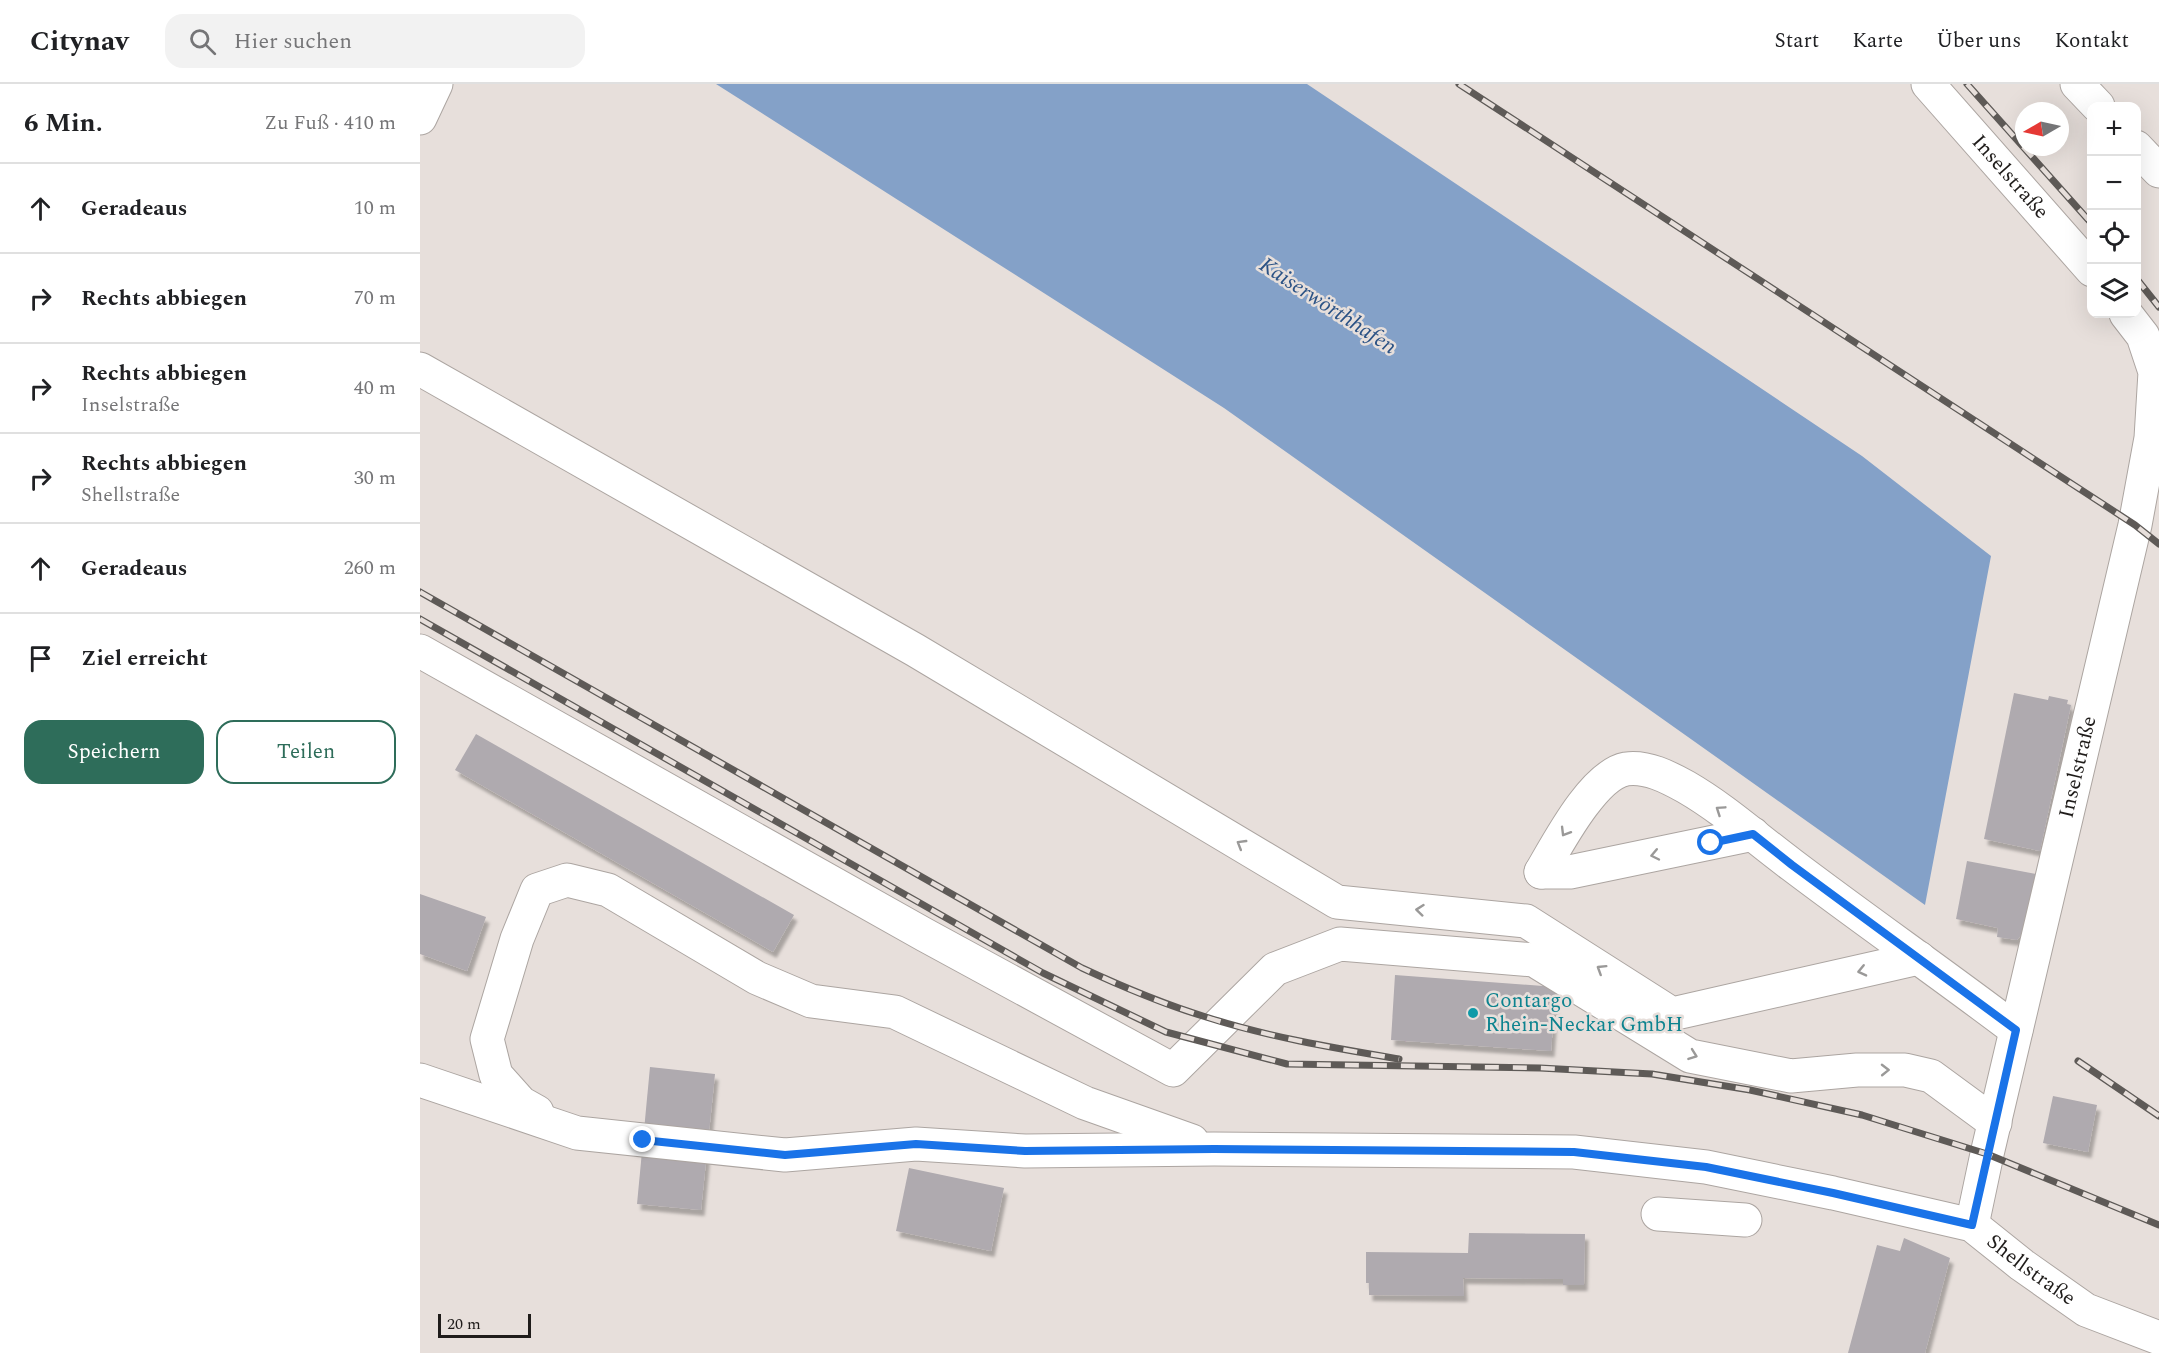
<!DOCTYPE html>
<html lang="de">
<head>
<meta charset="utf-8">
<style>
  :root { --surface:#fff; --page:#f2f2f2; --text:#202124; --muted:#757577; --line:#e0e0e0; --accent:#2e6d5a }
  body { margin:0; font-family:Spectral,serif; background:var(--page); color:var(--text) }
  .controls { position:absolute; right:18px; top:18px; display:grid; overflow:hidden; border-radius:12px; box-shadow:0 6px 24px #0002 }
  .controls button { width:54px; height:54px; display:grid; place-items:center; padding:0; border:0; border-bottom:2px solid var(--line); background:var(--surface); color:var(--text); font:30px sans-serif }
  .compass { position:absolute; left:1595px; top:18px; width:54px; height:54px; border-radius:50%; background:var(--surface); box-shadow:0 6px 24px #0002; rotate:261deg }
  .scale { position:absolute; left:18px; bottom:15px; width:93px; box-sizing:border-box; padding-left:6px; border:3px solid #1f1c1a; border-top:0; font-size:16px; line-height:21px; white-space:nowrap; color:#1f1c1a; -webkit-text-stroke:4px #e7dfdb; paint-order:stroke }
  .stop { position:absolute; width:18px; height:18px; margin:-14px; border:4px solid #1a73e8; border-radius:50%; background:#fff }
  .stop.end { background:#1a73e8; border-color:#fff; box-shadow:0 2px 6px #0008 }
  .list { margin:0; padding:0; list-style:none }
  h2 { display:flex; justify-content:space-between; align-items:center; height:78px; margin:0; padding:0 24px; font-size:26px }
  h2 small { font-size:20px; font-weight:400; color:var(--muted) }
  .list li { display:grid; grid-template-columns:39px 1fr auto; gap:18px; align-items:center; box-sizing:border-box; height:90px; padding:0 24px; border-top:2px solid var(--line) }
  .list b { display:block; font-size:22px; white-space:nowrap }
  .list p { margin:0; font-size:20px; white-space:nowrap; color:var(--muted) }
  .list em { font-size:20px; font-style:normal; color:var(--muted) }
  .actions { display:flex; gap:12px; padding:18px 24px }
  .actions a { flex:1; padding:14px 0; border:2px solid var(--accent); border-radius:18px; text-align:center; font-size:21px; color:var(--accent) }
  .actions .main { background:var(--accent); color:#fff }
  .icon { flex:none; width:33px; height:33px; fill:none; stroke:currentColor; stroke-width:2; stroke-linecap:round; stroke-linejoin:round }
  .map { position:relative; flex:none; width:1739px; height:1269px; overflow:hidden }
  header { display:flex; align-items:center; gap:36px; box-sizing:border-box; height:84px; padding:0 30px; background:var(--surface); border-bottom:2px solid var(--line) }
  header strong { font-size:28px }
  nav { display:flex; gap:33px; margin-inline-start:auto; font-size:21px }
  .search { width:420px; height:54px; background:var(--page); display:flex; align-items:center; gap:15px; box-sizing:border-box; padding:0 21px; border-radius:18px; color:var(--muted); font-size:22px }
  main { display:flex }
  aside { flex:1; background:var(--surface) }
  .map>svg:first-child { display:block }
</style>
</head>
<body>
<header>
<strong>Citynav</strong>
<div class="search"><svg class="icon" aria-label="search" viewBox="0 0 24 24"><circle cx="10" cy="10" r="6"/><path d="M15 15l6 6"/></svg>Hier suchen</div>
<nav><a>Start</a><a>Karte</a><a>Über uns</a><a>Kontakt</a></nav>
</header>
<main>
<aside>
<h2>6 Min.<small>Zu Fuß · 410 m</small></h2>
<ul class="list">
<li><svg class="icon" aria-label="ahead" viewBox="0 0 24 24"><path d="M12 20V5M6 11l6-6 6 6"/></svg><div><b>Geradeaus</b></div><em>10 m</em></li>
<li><svg class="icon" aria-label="right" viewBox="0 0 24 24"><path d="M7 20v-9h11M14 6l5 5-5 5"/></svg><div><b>Rechts abbiegen</b></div><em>70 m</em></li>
<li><svg class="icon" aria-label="right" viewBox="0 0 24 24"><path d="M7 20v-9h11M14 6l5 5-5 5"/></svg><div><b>Rechts abbiegen</b><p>Inselstraße</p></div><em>40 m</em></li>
<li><svg class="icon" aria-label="right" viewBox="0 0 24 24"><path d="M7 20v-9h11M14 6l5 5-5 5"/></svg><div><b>Rechts abbiegen</b><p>Shellstraße</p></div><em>30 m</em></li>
<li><svg class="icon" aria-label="ahead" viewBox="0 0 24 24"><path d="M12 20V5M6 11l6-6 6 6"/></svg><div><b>Geradeaus</b></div><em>260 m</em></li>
<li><svg class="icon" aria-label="arrive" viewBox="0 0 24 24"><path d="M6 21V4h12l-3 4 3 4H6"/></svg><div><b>Ziel erreicht</b></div></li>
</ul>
<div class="actions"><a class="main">Speichern</a><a>Teilen</a></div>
</aside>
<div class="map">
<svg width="1739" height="1269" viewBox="0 0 1739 1269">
  <defs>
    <filter id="shadow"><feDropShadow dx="3.5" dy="6" stdDeviation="1.5" flood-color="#0004"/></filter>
  </defs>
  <rect width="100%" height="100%" fill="#e7dfdb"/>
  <path fill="#84a1c8" d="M296 0H887L1442 372 1571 472 1505 821 804 324Z"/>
  <g fill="#afaaaf" filter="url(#shadow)">
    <path d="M1594 609 1628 616 1629 612 1648 616 1647 620 1651 621 1620 767 1564 755Z"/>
    <path d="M56 650 374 831 353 868 35 686Z"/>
    <path d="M1547 777 1616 790 1604 848 1597 856 1577 853 1578 844 1536 835Z"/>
    <path d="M0 810 66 833 47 887 0 870Z"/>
    <path d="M975 891 1136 903 1131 967 971 956Z"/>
    <path d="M230 983 295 990 281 1126 217 1120Z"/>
    <path d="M1633 1012 1677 1021 1668 1068 1623 1059Z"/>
    <path d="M489 1084 584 1104 571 1167 476 1147Z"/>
    <path d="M1049 1149 1165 1150 1164 1201H1143V1195L1043 1194 1044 1212 949 1211V1199H946V1168L1048 1169Z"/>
    <path d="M1484 1154 1530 1174 1505 1269H1428L1457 1161 1480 1167Z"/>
  </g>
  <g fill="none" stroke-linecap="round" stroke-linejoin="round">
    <g stroke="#aca5a1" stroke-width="35">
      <g id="minor">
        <path id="s1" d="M1508 0 1672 186"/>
        <path d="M1657 0 1678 22"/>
        <path d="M0 34 16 0"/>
        <path d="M1716 63 1739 87"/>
        <path d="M0 285 495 566 917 818 1106 837 1252 930 1499 874"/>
        <path d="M0 567 505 851 753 986 855 885 920 860 1114 876 1270 972 1371 992 1437 986H1485L1511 992 1575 1039"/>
        <path d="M1121 788C1137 761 1173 691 1206 685 1227 682 1248 693 1266 703 1304 725 1337 755 1372 781 1446 837 1522 890 1596 946"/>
        <path d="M1121 788H1150L1333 750"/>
        <path id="s2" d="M0 996 157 1049 365 1071 496 1060 605 1067 794 1065 1154 1068 1286 1083 1413 1109 1552 1141 1602 1181 1666 1226 1739 1254"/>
        <path d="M117 1028 101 1019 76 991 67 955 97 855 117 806 147 796 188 806 337 894 391 917 475 928 665 1019 772 1057"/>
        <path d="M1238 1130 1325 1136"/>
        <path id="s3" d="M1552 1141 1567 1070 1715 441 1731 354 1735 288 1723 252 1706 230"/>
      </g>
    </g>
    <use href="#minor" stroke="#fff" stroke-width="33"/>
    <g stroke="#5e5a57" stroke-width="7">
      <g id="rail">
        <path d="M1039 0 1715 441 1739 460"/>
        <path d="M1547 0 1672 140"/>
        <path d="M1716 194 1739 223"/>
        <path d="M0 508 662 884C703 903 743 920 786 933 848 953 914 964 979 975"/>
        <path d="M0 535 623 889 746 948 867 980 1120 984 1232 990 1330 1006 1442 1031 1567 1070 1739 1141"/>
        <path d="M1658 977 1739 1032"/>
      </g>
    </g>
    <use href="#rail" stroke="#e7dfdb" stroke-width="4.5" stroke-dasharray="14" stroke-linecap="butt"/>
  </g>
  <defs><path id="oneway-chevron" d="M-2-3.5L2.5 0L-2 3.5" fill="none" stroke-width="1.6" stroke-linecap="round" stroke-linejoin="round" transform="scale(1.5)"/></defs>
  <g stroke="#9a9998">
    <use href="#oneway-chevron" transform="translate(1300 726) rotate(-146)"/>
    <use href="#oneway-chevron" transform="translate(1145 748) rotate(121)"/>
    <use href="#oneway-chevron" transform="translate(821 760) rotate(-149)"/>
    <use href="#oneway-chevron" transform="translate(1235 771) rotate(168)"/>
    <use href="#oneway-chevron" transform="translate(1000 826) rotate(-174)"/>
    <use href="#oneway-chevron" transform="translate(1181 885) rotate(-148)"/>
    <use href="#oneway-chevron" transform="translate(1442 887) rotate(167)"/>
    <use href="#oneway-chevron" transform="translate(1273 971) rotate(20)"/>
    <use href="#oneway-chevron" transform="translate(1465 986) rotate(-1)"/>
  </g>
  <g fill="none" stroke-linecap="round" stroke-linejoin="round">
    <path stroke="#1a73e8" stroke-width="8" d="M223 1056 365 1071 496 1060 605 1067 794 1065 1154 1068 1286 1083 1413 1109 1552 1141 1596 946 1372 781 1333 750 1291 759"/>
  </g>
  <circle fill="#0f9aa8" stroke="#e7dfdb" stroke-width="2" cx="1053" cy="929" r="6"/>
  <g text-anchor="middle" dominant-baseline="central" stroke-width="5" stroke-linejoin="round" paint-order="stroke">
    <g font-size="21" fill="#1f1c1a" stroke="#e7dfdb">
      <text stroke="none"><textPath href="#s1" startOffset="124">Inselstraße</textPath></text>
      <text stroke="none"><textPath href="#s3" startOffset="470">Inselstraße</textPath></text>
      <text stroke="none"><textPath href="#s2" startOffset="1644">Shellstraße</textPath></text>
    </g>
    <g font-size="21" fill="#0d838f" stroke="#e7dfdb" text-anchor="start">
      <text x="1065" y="917">Contargo<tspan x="1065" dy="24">Rhein-Neckar GmbH</tspan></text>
    </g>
    <g font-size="22" font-style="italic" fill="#2b5285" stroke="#e7dfdb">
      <text transform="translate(908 222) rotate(33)">Kaiserwörthhafen</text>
    </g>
  </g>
</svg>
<div class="controls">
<button>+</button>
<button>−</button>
<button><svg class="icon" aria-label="locate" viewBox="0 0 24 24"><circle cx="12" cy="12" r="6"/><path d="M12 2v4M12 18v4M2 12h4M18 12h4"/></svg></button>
<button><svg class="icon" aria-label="layers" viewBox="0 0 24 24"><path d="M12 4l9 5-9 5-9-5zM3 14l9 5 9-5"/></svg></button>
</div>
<svg class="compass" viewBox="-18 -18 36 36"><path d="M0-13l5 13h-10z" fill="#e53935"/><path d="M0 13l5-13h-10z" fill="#757577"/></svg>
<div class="scale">20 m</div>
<div class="stop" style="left:1291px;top:759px"></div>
<div class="stop end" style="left:223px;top:1056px"></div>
</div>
</main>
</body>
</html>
